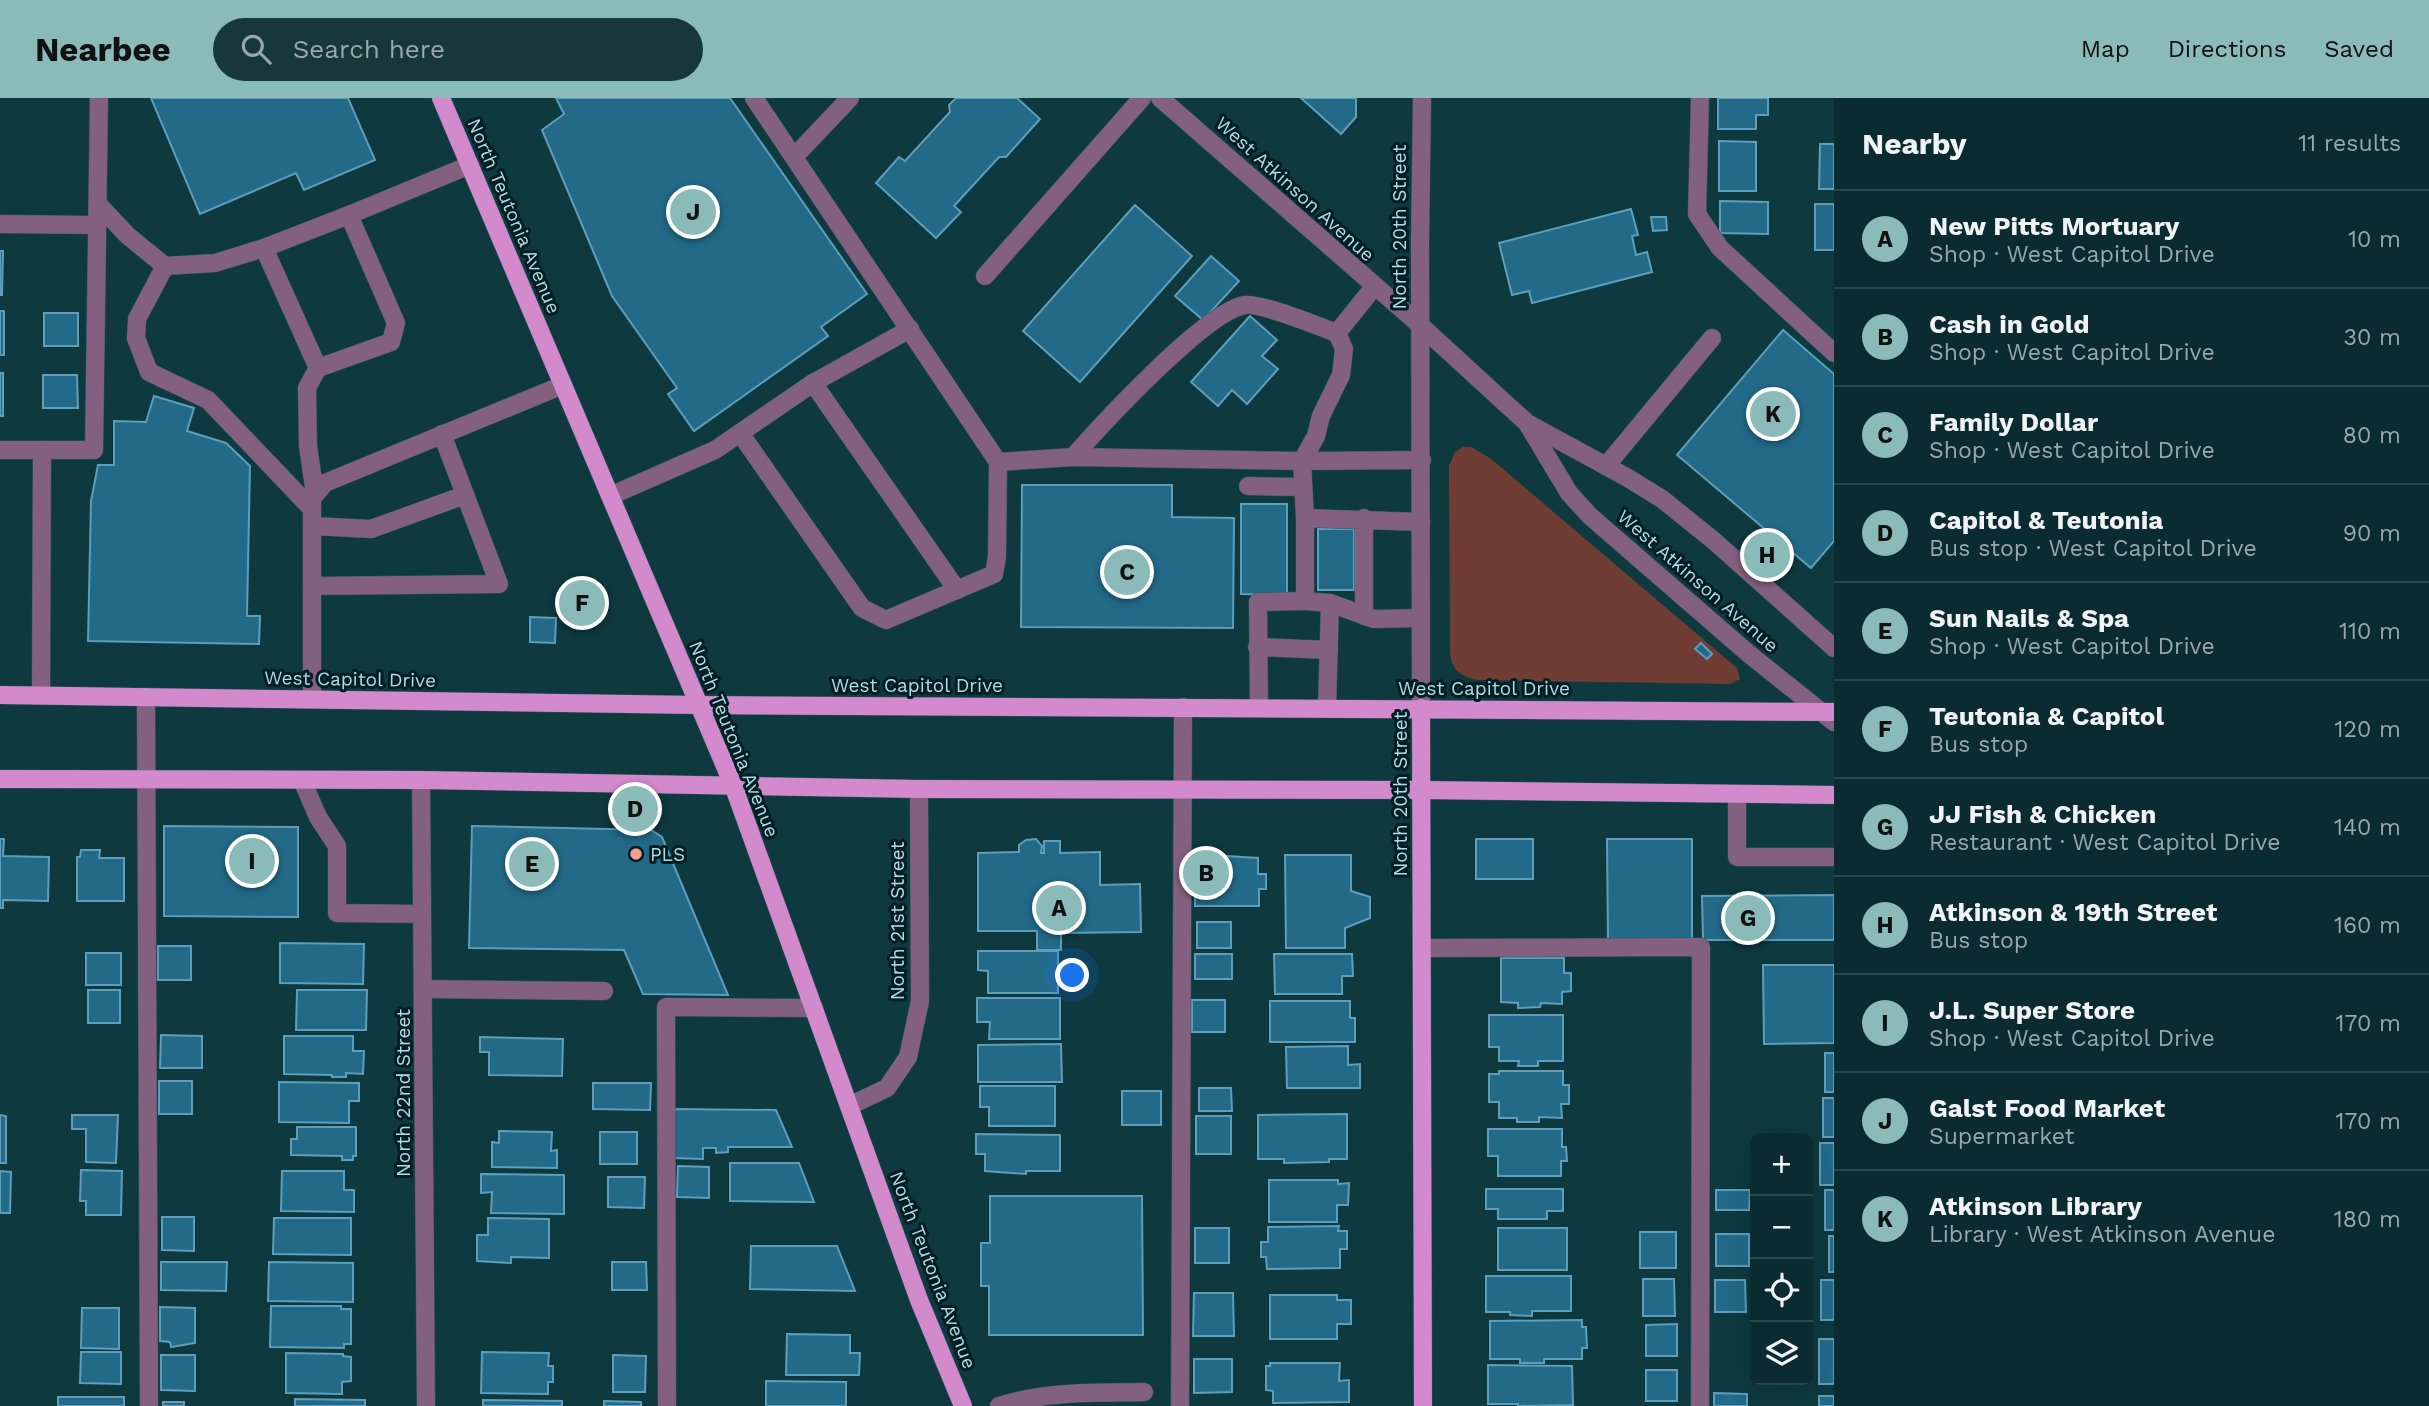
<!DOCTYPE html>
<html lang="en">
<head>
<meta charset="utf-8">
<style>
  :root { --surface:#0a2b2f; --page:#18373b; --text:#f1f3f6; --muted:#99a7aa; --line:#2a474b; --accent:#8bbbb9 }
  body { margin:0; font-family:"Work Sans",sans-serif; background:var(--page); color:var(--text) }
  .controls { position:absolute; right:21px; bottom:21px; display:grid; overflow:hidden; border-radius:10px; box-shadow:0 7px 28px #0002 }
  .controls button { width:63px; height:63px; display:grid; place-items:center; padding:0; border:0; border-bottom:2px solid var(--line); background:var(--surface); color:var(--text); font:35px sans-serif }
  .you { position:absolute; left:1073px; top:878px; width:24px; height:24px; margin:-18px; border:5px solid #fff; border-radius:50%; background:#1a73e8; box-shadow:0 0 0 10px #1a73e833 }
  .badge { display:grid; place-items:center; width:46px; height:46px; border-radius:50%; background:var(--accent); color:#111; font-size:23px; font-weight:700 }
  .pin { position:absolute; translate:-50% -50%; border:4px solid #fff; box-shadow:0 2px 7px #0006 }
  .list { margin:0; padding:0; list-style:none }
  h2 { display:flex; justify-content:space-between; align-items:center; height:91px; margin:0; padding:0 28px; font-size:30px }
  h2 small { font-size:23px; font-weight:400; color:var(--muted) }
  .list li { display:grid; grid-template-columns:46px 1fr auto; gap:21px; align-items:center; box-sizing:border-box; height:98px; padding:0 28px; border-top:2px solid var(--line) }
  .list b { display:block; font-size:26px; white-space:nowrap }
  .list p { margin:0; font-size:23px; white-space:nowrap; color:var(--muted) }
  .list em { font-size:23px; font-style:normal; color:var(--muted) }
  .icon { flex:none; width:38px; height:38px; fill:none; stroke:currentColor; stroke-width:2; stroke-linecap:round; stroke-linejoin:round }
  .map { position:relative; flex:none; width:1834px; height:1308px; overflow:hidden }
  header { display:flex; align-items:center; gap:42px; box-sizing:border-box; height:98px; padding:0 35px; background:var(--accent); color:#111 }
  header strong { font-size:33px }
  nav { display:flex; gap:38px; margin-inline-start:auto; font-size:24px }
  .search { width:490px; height:63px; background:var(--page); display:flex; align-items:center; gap:18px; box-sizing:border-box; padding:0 24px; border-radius:38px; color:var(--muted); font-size:26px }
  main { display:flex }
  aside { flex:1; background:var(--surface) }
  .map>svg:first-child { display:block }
</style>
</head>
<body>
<header>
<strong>Nearbee</strong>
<div class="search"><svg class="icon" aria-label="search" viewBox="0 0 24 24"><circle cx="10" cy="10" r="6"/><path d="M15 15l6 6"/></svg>Search here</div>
<nav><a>Map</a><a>Directions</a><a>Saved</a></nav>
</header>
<main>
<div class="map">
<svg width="1834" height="1308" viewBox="0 0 1834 1308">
  <rect width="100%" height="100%" fill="#0d393f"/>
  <path fill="#703d35" d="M1463 349H1471L1490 360 1737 570 1740 581 1730 586 1478 582C1460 578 1451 572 1450 553L1449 368 1455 354Z"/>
  <g fill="#226a88" stroke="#5e9ebb" stroke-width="2">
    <path d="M151 0H348L375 62 304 92 296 75 200 116Z"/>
    <path d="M556 0H730L867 196 821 229 828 238 694 333 668 296 677 290 612 198 542 32 564 16Z"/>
    <path d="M956 0H1017L1040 21 1006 59H999L954 108 961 114 936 140 876 85 899 59 905 63 950 14 949 7Z"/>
    <path d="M1301 0H1356V19L1341 36Z"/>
    <path d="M1718 0H1768V17H1756V31H1718Z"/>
    <path d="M1719 43 1756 44V93H1719Z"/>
    <path d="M1820 46H1834V91H1819Z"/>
    <path d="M1720 103 1768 104V136L1720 135Z"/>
    <rect x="1815" y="106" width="19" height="46"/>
    <path d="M1135 107 1192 158 1080 284 1023 233Z"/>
    <path d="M1631 111 1638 137 1632 138 1636 157 1647 154 1652 174 1532 205 1529 193 1512 197 1499 145Z"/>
    <path d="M1651 119H1666L1667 132 1653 133Z"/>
    <path d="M0 153H3L2 197H0Z"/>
    <path d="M1211 158 1239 183 1203 222 1175 198Z"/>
    <rect x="0" y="213" width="4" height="44"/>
    <rect x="44" y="215" width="34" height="33"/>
    <path d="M1250 218 1277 242 1262 258 1278 271 1247 306 1232 292 1218 308 1191 284Z"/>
    <path d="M1783 232 1834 276V443L1811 470 1677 357Z"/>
    <rect x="0" y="275" width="3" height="43"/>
    <path d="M43 277H77L78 310H43Z"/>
    <path d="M154 298 194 310 187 333 226 345 250 368 247 518H260L259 546 88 543 91 403 98 367H114V323L146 324Z"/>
    <path d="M1022 387H1172V419L1234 420 1233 530 1021 529Z"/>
    <path d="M1241 406H1287V497L1241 496Z"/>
    <rect x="1318" y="431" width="36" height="61"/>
    <path d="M1775 458 1787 467 1783 474 1770 464Z"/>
    <path d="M573 481 579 495 572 498 566 484Z"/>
    <path d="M530 519 556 520 555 545 530 544Z"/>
    <path d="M1701 545 1712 556 1707 561 1695 551Z"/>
    <path d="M164 728 298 729V819L164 818Z"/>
    <path d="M472 728 651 732 662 739 728 897 643 896 624 852 469 850Z"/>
    <path d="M0 741H4L3 758 49 759 48 803 3 802V810H0Z"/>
    <path d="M1036 741 1042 748 1041 755H1044V743H1060V755L1100 754V787L1140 786 1141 834 1061 835V852H1037V833H978V755L1019 754V747L1026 742Z"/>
    <rect x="1476" y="741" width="57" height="40"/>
    <path d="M1607 741H1692V843H1608Z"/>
    <path d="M81 752H100L99 760H124V803H77V759H80Z"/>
    <path d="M1211 757 1258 760V776H1266V791H1259V808H1195V760H1211Z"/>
    <path d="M1285 757H1351V793L1370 799V820L1345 830V850H1286Z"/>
    <path d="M1834 797V842H1703L1702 798Z"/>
    <rect x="1197" y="824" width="34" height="26"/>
    <path d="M280 845 364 846 363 886 280 885Z"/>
    <rect x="158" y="848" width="33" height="34"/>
    <path d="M978 853H1058V895H988V873L978 872Z"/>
    <rect x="86" y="855" width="35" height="32"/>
    <rect x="1195" y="856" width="37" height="25"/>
    <path d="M1274 856H1352L1353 878H1342V896H1275Z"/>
    <path d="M1501 860H1564V875H1571V893L1562 894V906L1541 905 1540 909 1518 910V905L1501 904Z"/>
    <path d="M1763 867H1834V945L1764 946Z"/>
    <rect x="88" y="892" width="32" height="33"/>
    <path d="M297 892H367L366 932H296Z"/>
    <path d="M977 900H1060V941H989L990 924H977Z"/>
    <rect x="1192" y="902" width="33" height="32"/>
    <path d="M1270 903H1350V920H1355V944H1270Z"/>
    <path d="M1489 917H1563V963H1538V968H1518L1519 963H1499V949H1489Z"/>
    <path d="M161 937 202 938V970H160Z"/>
    <path d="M284 938H353V953H364L363 976 346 975V979H332V977L284 976Z"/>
    <path d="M480 939 563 941 562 978 489 977V954H480Z"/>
    <path d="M1061 946 1062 984H978V947Z"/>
    <path d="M1348 948V967L1360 966V990H1287L1286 949Z"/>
    <rect x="1825" y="955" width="9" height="39"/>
    <path d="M1499 973H1563V987H1569V1006H1561L1562 1020 1539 1019V1024H1517V1020H1499V1004H1489V976H1499Z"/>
    <rect x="159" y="983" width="33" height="33"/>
    <path d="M279 984 359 985V1003H349V1025L279 1024Z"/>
    <path d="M593 985H651L650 1012 593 1011Z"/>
    <path d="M980 988H1055V1028H989V1009H980Z"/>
    <path d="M1199 990H1231L1232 1013H1199Z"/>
    <rect x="1122" y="993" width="39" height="34"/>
    <rect x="1823" y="1000" width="11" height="39"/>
    <path d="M674 1011 776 1012 792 1049H728V1054L716 1055V1050H703V1061L673 1060Z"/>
    <path d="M1347 1016V1061H1329V1064L1284 1065V1061H1258V1017Z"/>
    <path d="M0 1017 6 1018V1065H0Z"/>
    <path d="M72 1017H118L116 1065 86 1064V1031H72Z"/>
    <rect x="1196" y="1018" width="35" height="38"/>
    <path d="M297 1029H356V1058H353V1062H342V1058L291 1057V1041H297Z"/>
    <path d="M1488 1031H1562V1049H1566L1567 1063H1561V1078H1498V1058H1488Z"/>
    <path d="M499 1033 552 1034 551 1053 557 1052V1070L492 1069V1044L499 1045Z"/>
    <rect x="600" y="1034" width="37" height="32"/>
    <path d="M976 1036 1060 1037V1073H1026V1076L985 1073V1056H976Z"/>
    <rect x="1820" y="1045" width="14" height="42"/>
    <path d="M730 1065H799L814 1104 730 1103Z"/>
    <path d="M678 1068 709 1069V1100L677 1099Z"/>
    <path d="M81 1072 122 1073 121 1117H86V1103H80Z"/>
    <path d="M0 1073 11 1074 10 1115H0Z"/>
    <path d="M282 1073H344V1092H354V1114L281 1113Z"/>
    <path d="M481 1076 564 1077V1116L491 1115 492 1094 481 1095Z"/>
    <path d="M608 1079H645L644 1110 608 1109Z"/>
    <path d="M1269 1082H1338V1086L1349 1085 1348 1107H1337V1124H1269Z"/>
    <path d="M1486 1091H1563V1113H1547V1121H1498V1111H1486Z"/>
    <path d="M1716 1092H1750L1749 1112H1716Z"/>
    <rect x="1825" y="1092" width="9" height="40"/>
    <path d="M990 1098H1142L1143 1237H989V1188H981V1145H990Z"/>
    <path d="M162 1119H194V1153L162 1152Z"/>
    <path d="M274 1120H351V1157L273 1156Z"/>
    <path d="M488 1120 549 1121V1160L511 1159V1165L477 1163V1137H488Z"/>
    <path d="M1339 1128 1338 1133H1347V1151H1340V1170L1267 1171 1266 1159H1261V1144H1268V1129Z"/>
    <rect x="1195" y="1130" width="34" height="35"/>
    <rect x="1498" y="1130" width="69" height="42"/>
    <rect x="1640" y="1134" width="36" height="36"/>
    <rect x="1716" y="1136" width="33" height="32"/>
    <rect x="1829" y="1138" width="5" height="36"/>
    <path d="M751 1148H837L855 1193 750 1191Z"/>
    <path d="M161 1164H227L226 1193 161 1192Z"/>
    <path d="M269 1164 353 1165V1204L268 1203Z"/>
    <path d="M612 1164H646L647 1192H612Z"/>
    <path d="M1486 1178H1571V1213H1532V1218L1510 1217V1214H1486Z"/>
    <path d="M1643 1181H1674L1675 1218H1643Z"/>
    <path d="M1715 1182H1745L1746 1214H1715Z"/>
    <rect x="1821" y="1182" width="13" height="40"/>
    <path d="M1194 1195H1233L1234 1238H1193Z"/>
    <path d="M1270 1197H1337V1202H1351V1226H1337V1241H1270Z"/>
    <path d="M271 1208H341V1211H351V1246H344V1250L270 1249Z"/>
    <path d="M160 1209 195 1210V1245L171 1249 170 1244 160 1243Z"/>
    <path d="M82 1210H119V1251L81 1250Z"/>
    <path d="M1582 1222V1229H1586L1587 1250H1582V1261H1544V1265H1520V1261H1490V1223Z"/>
    <path d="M1677 1226V1258H1646V1227Z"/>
    <path d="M787 1236 850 1237V1255H860L859 1277H786Z"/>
    <rect x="1819" y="1241" width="15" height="45"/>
    <path d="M81 1254H121V1286L80 1285Z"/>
    <path d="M482 1254 549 1255 548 1268H553V1284H548V1296L481 1295Z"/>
    <path d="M286 1255 343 1256V1258L351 1259V1283L342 1284V1296L286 1295Z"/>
    <path d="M161 1257H195V1293L161 1292Z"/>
    <path d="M613 1257 646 1258 645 1294H613Z"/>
    <path d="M1194 1261H1232V1294L1194 1295Z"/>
    <path d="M1270 1265H1340L1339 1283 1349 1282V1304L1273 1305V1293L1266 1292V1268H1270Z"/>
    <path d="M1488 1267 1572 1268 1573 1307 1518 1308V1306H1488Z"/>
    <rect x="1646" y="1272" width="31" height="31"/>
    <path d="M766 1283 846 1284V1308H766Z"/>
    <path d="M1714 1295 1747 1296V1308H1714Z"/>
    <rect x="1819" y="1298" width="15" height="10"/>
    <rect x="58" y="1299" width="66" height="9"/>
    <path d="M295 1301 365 1302V1308H295Z"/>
    <path d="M483 1302 562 1303V1308H483Z"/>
    <path d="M604 1303 641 1304V1308H604Z"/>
    <rect x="163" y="1304" width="21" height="4"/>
  </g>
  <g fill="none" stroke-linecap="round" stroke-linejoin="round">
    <g stroke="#2b565c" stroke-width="19">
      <g id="minor">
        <path d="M754 0 998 364 1073 359 1302 363 1422 362"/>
        <path d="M1160 0 1420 227 1527 325 1628 380 1662 401 1713 442 1834 550"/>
        <path d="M1700 0 1697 116 1720 150 1834 255"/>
        <path d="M795 58 850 0"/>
        <path d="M98 106 127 137 165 168 215 165 264 150 318 270"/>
        <path d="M0 126 97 127"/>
        <path d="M264 150 349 117"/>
        <path d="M165 168 137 221 136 240 149 274 208 302 312 411"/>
        <path d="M985 178 1142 0"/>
        <path d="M1337 235 1374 189"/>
        <path d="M813 285 957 492"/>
        <path d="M1527 325 1569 395 1590 418 1749 556 1834 624"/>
        <path d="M740 335 862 510 886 522 994 476 997 459 998 364"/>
        <path d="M0 352H94L99 0"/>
        <path d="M1073 359C1102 326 1206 213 1245 207 1262 205 1318 228 1337 235L1344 251 1341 277 1321 318 1316 338 1302 363 1305 420"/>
        <path d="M1606 368 1712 240"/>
        <path d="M1248 388 1302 389"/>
        <path d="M315 396 308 348 307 290 318 270 391 244 396 225 349 117 470 67"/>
        <path d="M610 398 715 352 813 285 910 231"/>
        <path d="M1364 420V518"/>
        <path d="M312 428 371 431 465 397"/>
        <path d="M312 488 499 486 442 336"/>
        <path d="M1330 505 1305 503V420L1421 424"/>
        <path d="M1257 549 1329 552"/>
        <path d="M41 597 42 352"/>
        <path d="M146 599 149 1308"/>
        <path d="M312 601V400L325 385 563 287"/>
        <path d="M1259 609 1258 504 1305 503"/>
        <path d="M1327 610 1330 505 1374 521 1421 520"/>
        <path d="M1421 610 1420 144 1422 0"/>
        <path d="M302 682 318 719 337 748V815L422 816"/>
        <path d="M421 682 426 1308"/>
        <path d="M1737 696V759H1834"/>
        <path d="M1422 850 1701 849 1700 1308"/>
        <path d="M423 891 604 893"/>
        <path d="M849 1008 887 990 908 959 920 903 919 691"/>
        <path d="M667 1308 666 909 814 910"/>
        <path d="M999 1308C1046 1293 1096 1295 1144 1294"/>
        <path d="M1180 1308 1183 609"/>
      </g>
    </g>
    <g stroke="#2b565c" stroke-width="19">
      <g id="major">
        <path d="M441 0 733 687 919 1202 963 1308"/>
        <path d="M0 597 698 607 1834 614"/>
        <path d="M1421 610 1423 1308"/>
        <path d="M0 681 421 682 919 691 1421 692 1834 697"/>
      </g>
    </g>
    <use href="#minor" stroke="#83607f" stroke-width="18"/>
    <use href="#major" stroke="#d28acc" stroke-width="18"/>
  </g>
  <circle fill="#f59d8e" stroke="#001f24" stroke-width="2.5" cx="636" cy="756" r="7"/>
  <g text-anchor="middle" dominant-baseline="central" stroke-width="6" stroke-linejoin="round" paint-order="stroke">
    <g font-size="19" fill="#b6dae1" stroke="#001f24">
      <text transform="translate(1295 91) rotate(42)">West Atkinson Avenue</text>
      <text transform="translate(514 118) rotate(67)">North Teutonia Avenue</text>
      <text transform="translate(1399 129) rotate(-90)">North 20th Street</text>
      <text transform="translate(1698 483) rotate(41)">West Atkinson Avenue</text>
      <text transform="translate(350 581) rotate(1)">West Capitol Drive</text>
      <text x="917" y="587">West Capitol Drive</text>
      <text x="1484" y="590">West Capitol Drive</text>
      <text transform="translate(734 641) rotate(68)">North Teutonia Avenue</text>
      <text transform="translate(1400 696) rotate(-90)">North 20th Street</text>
      <text transform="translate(897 823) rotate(-90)">North 21st Street</text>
      <text transform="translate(403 995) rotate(-90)">North 22nd Street</text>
      <text transform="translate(933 1172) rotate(69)">North Teutonia Avenue</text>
    </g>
    <g font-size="19" fill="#b6dae1" stroke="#001f24" text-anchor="start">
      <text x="650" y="756">PLS</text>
    </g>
  </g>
</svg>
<div class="controls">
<button>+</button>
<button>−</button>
<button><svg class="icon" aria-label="locate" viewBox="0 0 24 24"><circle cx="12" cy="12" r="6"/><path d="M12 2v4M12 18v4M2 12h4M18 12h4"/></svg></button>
<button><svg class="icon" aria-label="layers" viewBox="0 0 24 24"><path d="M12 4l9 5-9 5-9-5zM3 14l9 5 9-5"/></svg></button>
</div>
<div class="you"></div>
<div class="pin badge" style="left:1059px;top:810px">A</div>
<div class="pin badge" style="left:1206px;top:775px">B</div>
<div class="pin badge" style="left:1127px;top:474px">C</div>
<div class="pin badge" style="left:635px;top:711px">D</div>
<div class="pin badge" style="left:532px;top:766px">E</div>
<div class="pin badge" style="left:582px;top:505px">F</div>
<div class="pin badge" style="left:1748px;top:820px">G</div>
<div class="pin badge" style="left:1767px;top:457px">H</div>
<div class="pin badge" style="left:252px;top:763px">I</div>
<div class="pin badge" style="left:693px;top:114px">J</div>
<div class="pin badge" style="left:1773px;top:316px">K</div>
</div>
<aside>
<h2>Nearby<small>11 results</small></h2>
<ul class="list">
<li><span class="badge">A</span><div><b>New Pitts Mortuary</b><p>Shop · West Capitol Drive</p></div><em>10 m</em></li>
<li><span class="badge">B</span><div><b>Cash in Gold</b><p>Shop · West Capitol Drive</p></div><em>30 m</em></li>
<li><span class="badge">C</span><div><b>Family Dollar</b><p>Shop · West Capitol Drive</p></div><em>80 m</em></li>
<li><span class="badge">D</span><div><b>Capitol &amp; Teutonia</b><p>Bus stop · West Capitol Drive</p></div><em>90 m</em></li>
<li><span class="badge">E</span><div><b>Sun Nails &amp; Spa</b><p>Shop · West Capitol Drive</p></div><em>110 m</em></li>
<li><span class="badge">F</span><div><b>Teutonia &amp; Capitol</b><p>Bus stop</p></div><em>120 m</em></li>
<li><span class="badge">G</span><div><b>JJ Fish &amp; Chicken</b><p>Restaurant · West Capitol Drive</p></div><em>140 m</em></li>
<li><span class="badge">H</span><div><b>Atkinson &amp; 19th Street</b><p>Bus stop</p></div><em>160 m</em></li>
<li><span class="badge">I</span><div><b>J.L. Super Store</b><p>Shop · West Capitol Drive</p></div><em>170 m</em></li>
<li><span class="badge">J</span><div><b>Galst Food Market</b><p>Supermarket</p></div><em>170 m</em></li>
<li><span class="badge">K</span><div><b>Atkinson Library</b><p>Library · West Atkinson Avenue</p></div><em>180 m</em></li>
</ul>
</aside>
</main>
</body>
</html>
